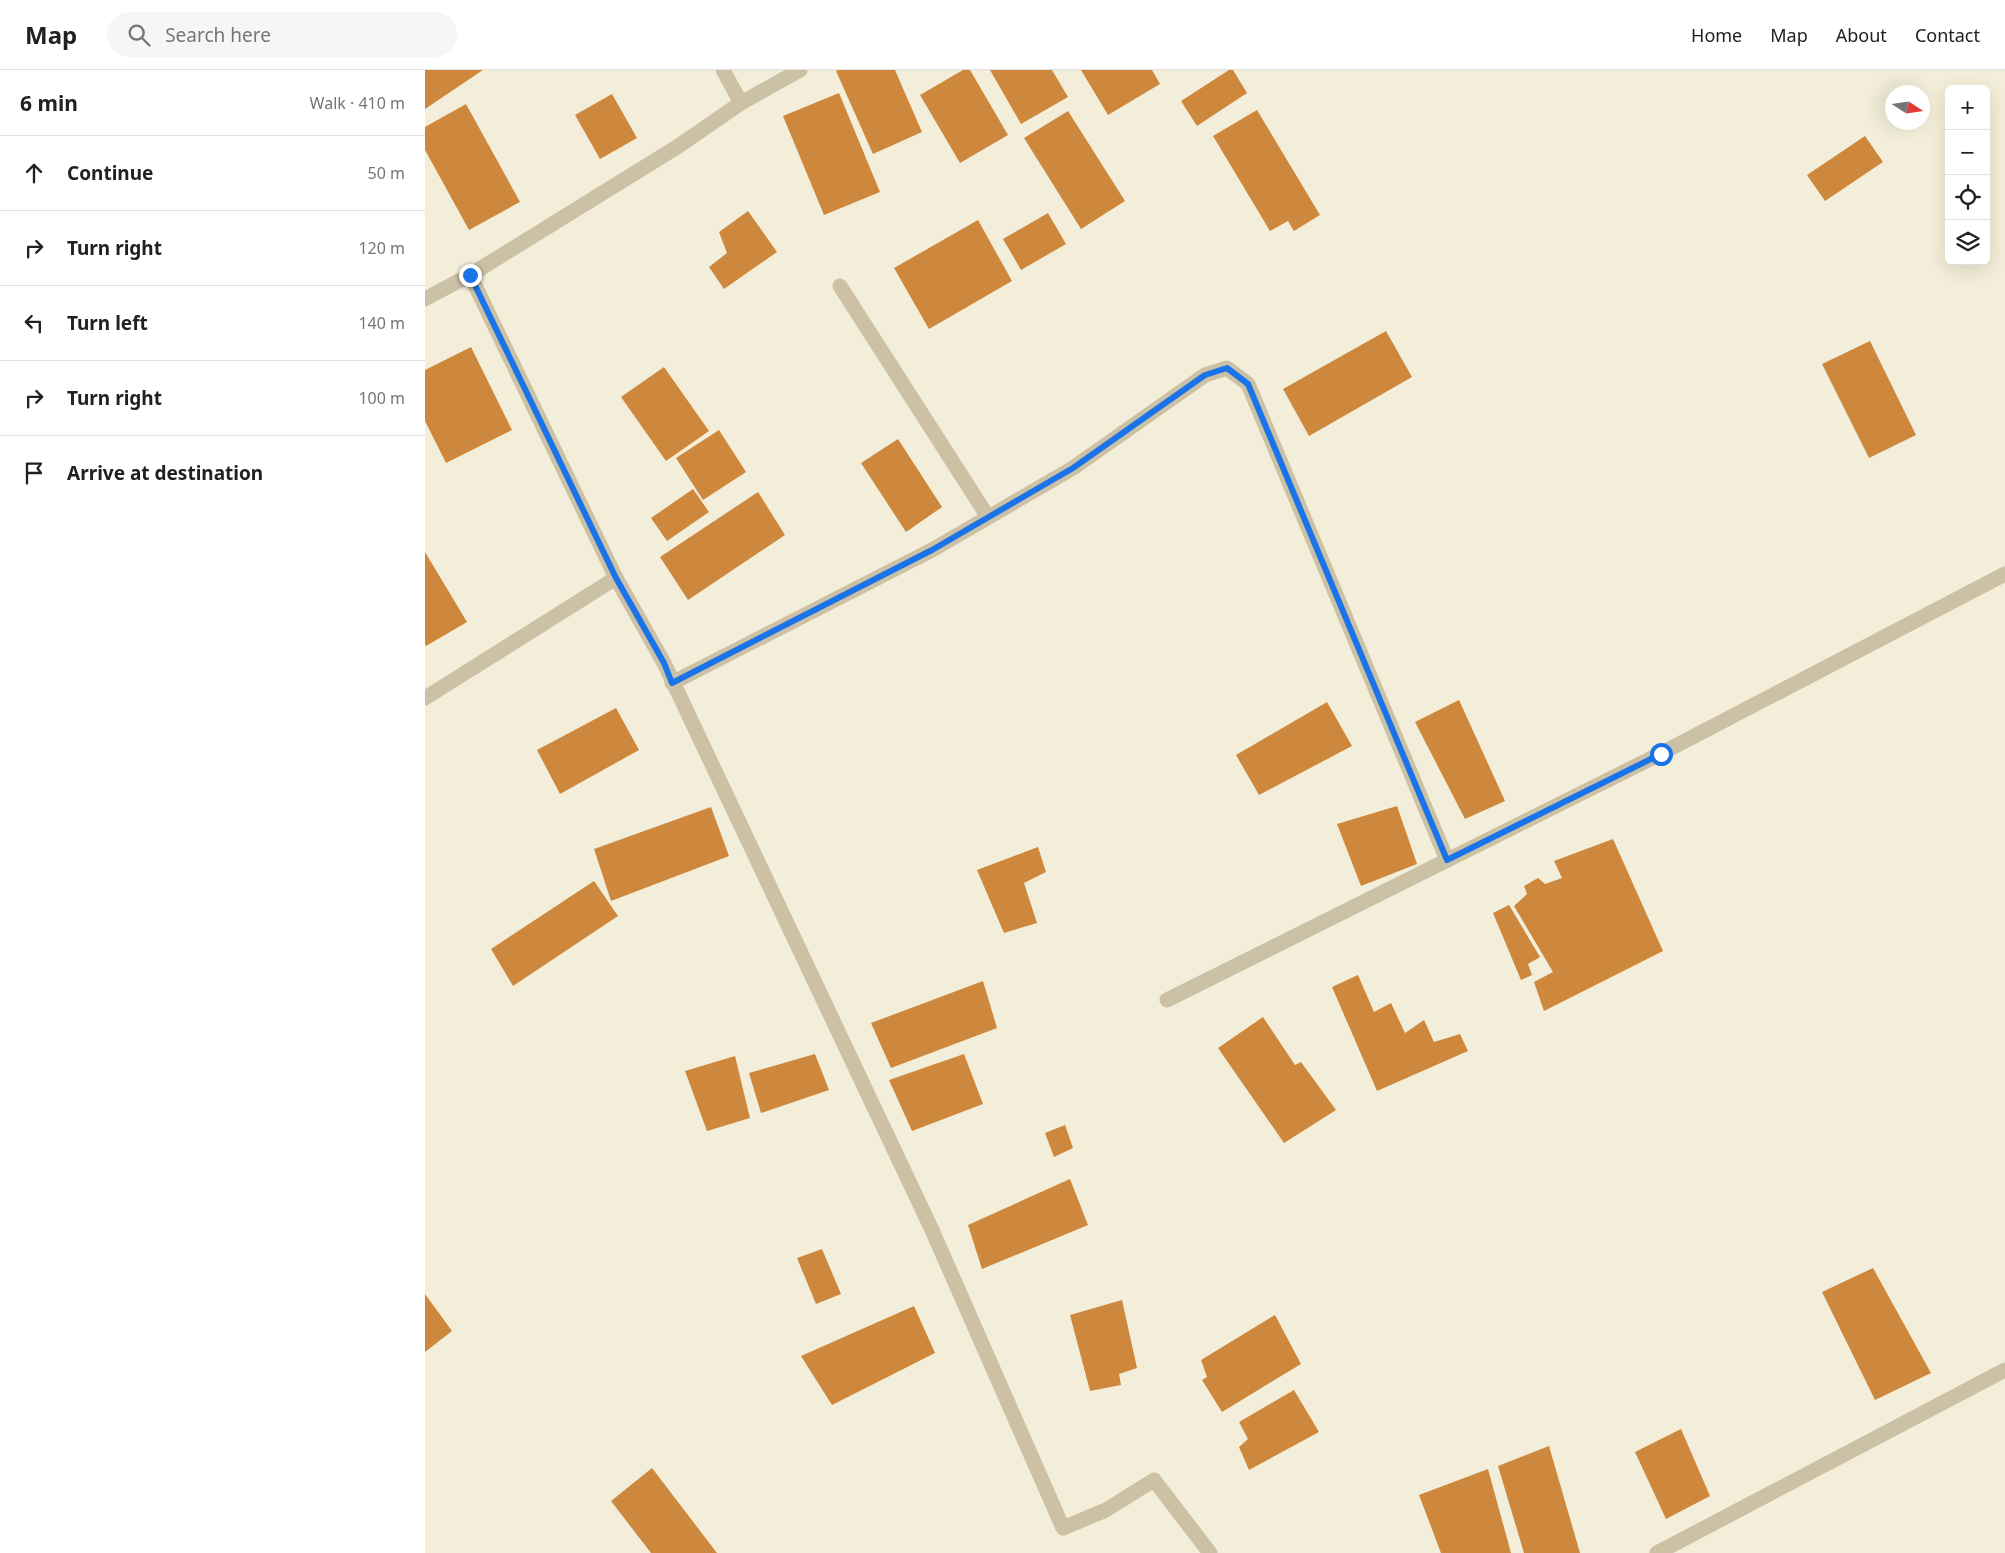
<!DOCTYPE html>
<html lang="en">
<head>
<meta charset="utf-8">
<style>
  :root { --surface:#fff; --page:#f6f6f6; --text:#202124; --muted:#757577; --line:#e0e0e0 }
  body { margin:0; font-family:"Noto Sans",sans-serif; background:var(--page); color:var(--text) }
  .controls { position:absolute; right:15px; top:15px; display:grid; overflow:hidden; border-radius:8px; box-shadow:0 5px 20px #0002 }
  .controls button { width:45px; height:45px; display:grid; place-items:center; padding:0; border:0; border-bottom:1px solid var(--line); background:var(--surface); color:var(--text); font:25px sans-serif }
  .compass { position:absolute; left:1460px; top:15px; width:45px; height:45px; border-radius:50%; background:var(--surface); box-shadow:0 5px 20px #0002; rotate:102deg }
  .stop { position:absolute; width:15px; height:15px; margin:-11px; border:4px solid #1a73e8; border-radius:50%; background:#fff }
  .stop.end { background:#1a73e8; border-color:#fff; box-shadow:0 1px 5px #0008 }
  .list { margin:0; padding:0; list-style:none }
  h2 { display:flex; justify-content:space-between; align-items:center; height:65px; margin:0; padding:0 20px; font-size:21px }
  h2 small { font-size:16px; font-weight:400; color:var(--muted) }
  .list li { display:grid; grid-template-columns:32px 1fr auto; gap:15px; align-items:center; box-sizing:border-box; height:75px; padding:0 20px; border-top:1px solid var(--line) }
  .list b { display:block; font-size:19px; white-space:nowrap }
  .list em { font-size:16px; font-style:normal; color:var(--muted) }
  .icon { flex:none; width:28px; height:28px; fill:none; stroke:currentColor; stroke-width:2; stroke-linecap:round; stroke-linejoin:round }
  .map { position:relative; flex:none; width:1580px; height:1483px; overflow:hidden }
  header { display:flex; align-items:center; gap:30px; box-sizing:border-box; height:70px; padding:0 25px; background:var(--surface); border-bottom:1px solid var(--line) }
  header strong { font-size:24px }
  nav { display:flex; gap:28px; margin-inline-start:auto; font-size:18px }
  .search { width:350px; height:45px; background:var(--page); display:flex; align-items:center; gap:12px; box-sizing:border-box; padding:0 18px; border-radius:28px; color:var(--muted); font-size:19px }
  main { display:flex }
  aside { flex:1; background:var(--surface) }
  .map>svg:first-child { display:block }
</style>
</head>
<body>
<header>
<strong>Map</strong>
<div class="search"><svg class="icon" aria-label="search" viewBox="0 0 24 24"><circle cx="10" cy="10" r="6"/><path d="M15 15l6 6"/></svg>Search here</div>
<nav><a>Home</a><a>Map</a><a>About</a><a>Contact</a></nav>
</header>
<main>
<aside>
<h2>6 min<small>Walk · 410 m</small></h2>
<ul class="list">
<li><svg class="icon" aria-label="ahead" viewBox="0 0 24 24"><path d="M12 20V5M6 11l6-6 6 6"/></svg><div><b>Continue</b></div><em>50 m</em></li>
<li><svg class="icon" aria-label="right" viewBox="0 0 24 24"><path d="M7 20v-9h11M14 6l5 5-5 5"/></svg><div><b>Turn right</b></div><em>120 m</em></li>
<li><svg class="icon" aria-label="left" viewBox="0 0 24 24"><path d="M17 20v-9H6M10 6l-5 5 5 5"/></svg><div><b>Turn left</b></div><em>140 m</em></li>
<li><svg class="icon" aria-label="right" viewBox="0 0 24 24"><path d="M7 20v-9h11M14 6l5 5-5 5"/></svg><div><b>Turn right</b></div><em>100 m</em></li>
<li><svg class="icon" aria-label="arrive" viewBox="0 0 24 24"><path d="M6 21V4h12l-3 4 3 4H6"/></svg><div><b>Arrive at destination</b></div></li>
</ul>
</aside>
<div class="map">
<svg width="1580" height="1483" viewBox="0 0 1580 1483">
  <rect width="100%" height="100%" fill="#f3eed9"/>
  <g fill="#cd883d">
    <path d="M0 0H58L0 39Z"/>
    <path d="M413 0H470L497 62 448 84 411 1Z"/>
    <path d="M538 0H545L583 65 535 93 495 25Z"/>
    <path d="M565 0H627L643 27 596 54Z"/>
    <path d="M656 0H727L735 14 683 45Z"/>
    <path d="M804 0H808L822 23 772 56 756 31Z"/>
    <path d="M414 23 455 122 399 145 358 46Z"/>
    <path d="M187 24 212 68 175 89 150 45Z"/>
    <path d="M41 34 95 132 44 160 0 80V57Z"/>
    <path d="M832 40 895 145 869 161 863 151 845 161 788 66Z"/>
    <path d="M643 41 700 131 656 159 599 68Z"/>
    <path d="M1440 66 1458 92 1400 131 1382 105Z"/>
    <path d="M323 141 352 182 299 219 284 197 302 183 294 162Z"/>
    <path d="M623 143 641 174 596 200 578 169Z"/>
    <path d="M553 150 587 211 504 259 469 198Z"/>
    <path d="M961 261 987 307 884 366 858 319Z"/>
    <path d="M1445 271 1491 365 1444 388 1397 294Z"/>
    <path d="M46 277 87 360 21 393 0 351V300Z"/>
    <path d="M239 297 284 361 241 391 196 327Z"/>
    <path d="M294 360 321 402 278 430 251 388Z"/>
    <path d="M473 369 517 437 481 462 436 393Z"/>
    <path d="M268 419 284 442 242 471 226 448Z"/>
    <path d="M333 422 360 465 263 530 235 487Z"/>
    <path d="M0 482 42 552 1 576 0 574Z"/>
    <path d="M1034 630 1080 731 1040 749 990 652Z"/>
    <path d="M902 632 927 676 834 725 811 685Z"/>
    <path d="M191 638 214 680 135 724 112 680Z"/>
    <path d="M972 736 992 794 936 816 912 754Z"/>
    <path d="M286 737 304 786 186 831 169 779Z"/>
    <path d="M1188 769 1238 881 1119 941 1109 912 1128 902 1089 836 1102 824 1099 816 1113 808 1120 814 1137 808 1129 791Z"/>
    <path d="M613 777 621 802 599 813 612 853 579 863 552 800Z"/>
    <path d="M169 811 193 846 88 916 66 879Z"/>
    <path d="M1084 835 1115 887 1103 894 1107 905 1096 910 1068 843Z"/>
    <path d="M933 905 949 942 966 933 980 963 999 950 1009 972 1035 964 1043 981 952 1021 907 917Z"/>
    <path d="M558 911 572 958 466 998 446 953Z"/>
    <path d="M838 947 870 995 876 992 911 1040 859 1073 793 978Z"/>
    <path d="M390 984 404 1020 336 1043 324 1003Z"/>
    <path d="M539 984 558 1034 487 1061 464 1010Z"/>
    <path d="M310 986 325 1048 282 1061 260 1001Z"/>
    <path d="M640 1055 648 1078 629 1087 620 1063Z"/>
    <path d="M645 1109 663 1155 557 1199 543 1155Z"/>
    <path d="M397 1179 416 1224 391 1234 372 1188Z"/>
    <path d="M1448 1198 1506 1303 1450 1330 1397 1222Z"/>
    <path d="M0 1224 27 1261 0 1282Z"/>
    <path d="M697 1230 712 1298 694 1304 696 1315 665 1321 645 1245Z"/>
    <path d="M489 1236 510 1283 407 1335 376 1286Z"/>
    <path d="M850 1245 876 1294 797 1342 777 1310 782 1307 776 1290Z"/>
    <path d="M869 1320 894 1362 824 1400 814 1377 823 1369 814 1352Z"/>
    <path d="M1256 1359 1285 1426 1241 1449 1210 1382Z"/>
    <path d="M1124 1376 1155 1483H1099L1073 1396Z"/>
    <path d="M227 1398 292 1483H226L186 1431Z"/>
    <path d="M1063 1399 1086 1483H1016L994 1425Z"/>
  </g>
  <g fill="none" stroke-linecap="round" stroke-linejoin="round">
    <g stroke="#ccc1a5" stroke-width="15">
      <path d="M298 0 316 33"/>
      <path d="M45 205 191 508 239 593 507 1160 638 1458 681 1440 729 1410 785 1483"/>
      <path d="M415 216 563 447"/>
      <path d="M0 229 45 205 252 77 316 33 375 0"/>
      <path d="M247 613 507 480 648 398 780 305 802 298 823 314 1022 790"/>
      <path d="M0 628 191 508"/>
      <path d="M742 930 1235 684 1580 504"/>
      <path d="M1232 1483 1580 1300"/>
    </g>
  </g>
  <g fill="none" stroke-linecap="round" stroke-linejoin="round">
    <path stroke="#1a73e8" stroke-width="6" d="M45 205 191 508 239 593 247 613 507 480 648 398 780 305 802 298 823 314 1022 790 1236 684"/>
  </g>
</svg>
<div class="controls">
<button>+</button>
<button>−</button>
<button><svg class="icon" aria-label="locate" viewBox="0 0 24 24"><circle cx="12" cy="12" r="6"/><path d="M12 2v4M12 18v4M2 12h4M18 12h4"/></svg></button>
<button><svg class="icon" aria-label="layers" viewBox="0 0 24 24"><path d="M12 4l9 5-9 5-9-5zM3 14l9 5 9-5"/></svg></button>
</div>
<svg class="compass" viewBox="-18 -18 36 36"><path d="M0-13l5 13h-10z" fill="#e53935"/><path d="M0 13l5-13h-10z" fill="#757577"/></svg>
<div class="stop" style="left:1236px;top:684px"></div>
<div class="stop end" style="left:45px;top:205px"></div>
</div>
</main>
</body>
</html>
